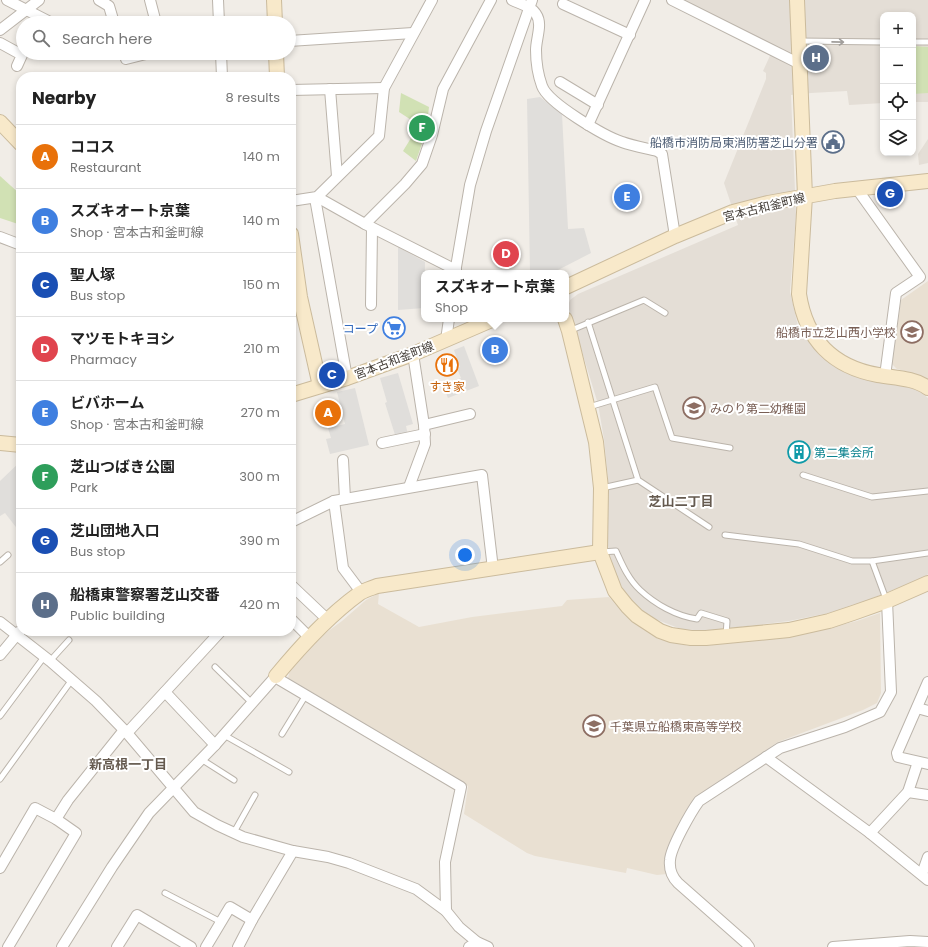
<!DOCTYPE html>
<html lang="en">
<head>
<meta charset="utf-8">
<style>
  :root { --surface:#fff; --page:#f2f2f2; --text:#222; --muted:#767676; --line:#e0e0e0; --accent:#db2777 }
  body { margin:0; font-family:Poppins,"Noto Sans JP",sans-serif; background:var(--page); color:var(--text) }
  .controls { position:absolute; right:12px; top:12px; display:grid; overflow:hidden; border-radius:8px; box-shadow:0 2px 6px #0003 }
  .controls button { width:36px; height:36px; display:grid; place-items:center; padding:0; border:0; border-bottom:1px solid var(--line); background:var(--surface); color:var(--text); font:20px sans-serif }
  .you { position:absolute; left:465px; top:555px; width:14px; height:14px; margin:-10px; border:3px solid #fff; border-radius:50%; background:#1a73e8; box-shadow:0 0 0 6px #1a73e833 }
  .badge { display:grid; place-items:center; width:26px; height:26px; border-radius:50%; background:var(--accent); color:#fff; font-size:13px; font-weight:700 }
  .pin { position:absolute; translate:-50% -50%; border:2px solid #fff; box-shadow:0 1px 4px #0006 }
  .popup { position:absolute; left:421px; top:270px; width:148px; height:52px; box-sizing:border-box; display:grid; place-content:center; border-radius:8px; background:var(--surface); filter:drop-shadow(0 1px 3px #0005); font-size:13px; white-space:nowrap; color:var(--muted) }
  .popup b { font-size:15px; color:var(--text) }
  .popup::after { content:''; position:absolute; left:50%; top:100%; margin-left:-8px; border:8px solid transparent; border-top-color:var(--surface) }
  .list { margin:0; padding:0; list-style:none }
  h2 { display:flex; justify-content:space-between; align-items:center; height:52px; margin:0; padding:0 16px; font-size:17px }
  h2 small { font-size:13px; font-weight:400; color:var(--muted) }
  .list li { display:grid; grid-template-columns:26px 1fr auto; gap:12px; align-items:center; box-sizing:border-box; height:64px; padding:0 16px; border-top:1px solid var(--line) }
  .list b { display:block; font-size:15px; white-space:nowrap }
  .list p { margin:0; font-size:13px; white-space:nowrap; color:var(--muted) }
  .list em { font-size:13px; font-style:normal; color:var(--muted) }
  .icon { flex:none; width:22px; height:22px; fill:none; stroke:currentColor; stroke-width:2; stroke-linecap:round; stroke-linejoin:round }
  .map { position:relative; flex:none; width:928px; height:947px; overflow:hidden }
  .search { position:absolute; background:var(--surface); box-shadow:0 2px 6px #0003; left:16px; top:16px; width:280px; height:44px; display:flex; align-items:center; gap:10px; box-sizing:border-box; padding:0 14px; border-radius:22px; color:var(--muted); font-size:15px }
  .panel { position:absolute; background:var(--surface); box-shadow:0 2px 6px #0003; left:16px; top:72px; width:280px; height:564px; border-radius:16px }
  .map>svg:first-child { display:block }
</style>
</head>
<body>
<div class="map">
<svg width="928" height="947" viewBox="0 0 928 947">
  <rect width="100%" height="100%" fill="#f1ede7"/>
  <g fill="#e4ded6">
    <path d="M680 0H928V102H913V15H883V103L849 105 847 91 811 93 791 95 796 215 790 292 798 326 804 337 832 365 858 378 910 387 918 390 928 398V574L925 577 853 606 828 613 789 621 707 631 681 629 655 619 641 610 632 601 622 587 613 570 610 559 608 545V479L604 439 598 404 568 306 570 300 578 294 738 225 724 183 766 79V73L763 71 774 47Z"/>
    <path d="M928 139V163L919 165 918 154Z"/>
  </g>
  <g fill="#e9e0d2">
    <path d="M928 281V380L916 374 897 369 892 364 901 300Z"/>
    <path d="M379 593 378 604 419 627 472 617 562 606 567 600 609 597 621 611 633 622 648 632 669 641 689 646H705L804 634 857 621 880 613 881 693 877 703 863 710 778 742 695 798 667 853V874L657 875 627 868 626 873 535 856 527 853 464 814 468 786 288 678 290 670 308 646 342 621 366 600Z"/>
  </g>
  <g fill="#d1e1b4">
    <path d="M913 46 928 47V93L913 94Z"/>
    <path d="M401 93 429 107 426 132 416 161 403 151 419 125 399 112Z"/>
    <path d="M0 176 21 195V222L18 224 0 218Z"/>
  </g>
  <g fill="#e0dedb">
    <path d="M540 97 562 114 568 229 584 228 591 253 558 270 559 273H530L527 99Z"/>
    <path d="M398 247 425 262 424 308 398 310Z"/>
    <path d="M464 346 479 386 448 398 443 385 461 378 457 368 460 367 454 350Z"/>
    <path d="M398 373 413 424 406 426 408 435 396 438 385 403 387 402 380 378Z"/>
    <path d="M355 388 369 445 330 454 326 439 331 438 328 428 345 424 337 392Z"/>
    <path d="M21 461V529L19 531 5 513 0 516V481Z"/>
  </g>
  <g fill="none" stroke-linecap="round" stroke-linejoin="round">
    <g stroke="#bbb4ab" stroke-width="7">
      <g id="lane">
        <path d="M800 41 883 42"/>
        <path d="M913 42H928"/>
        <path d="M588 322 638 480 709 527"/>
        <path d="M569 331 644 300 665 313"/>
        <path d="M589 407 655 387 672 438 730 448"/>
        <path d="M803 475 872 497 928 491"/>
        <path d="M602 488 638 480"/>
        <path d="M725 535 799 544 852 561H872L928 553"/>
        <path d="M601 552 616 551C622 564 628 579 640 590 655 604 676 616 697 619L701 613 727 621 726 636"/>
        <path d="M872 561 886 599"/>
        <path d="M0 562 8 555"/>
        <path d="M50 661 69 640"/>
        <path d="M215 667 252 703"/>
        <path d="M0 716 44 657"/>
        <path d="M282 734 306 695"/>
        <path d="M224 735 289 772"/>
        <path d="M201 759 234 780"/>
        <path d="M0 779 71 681"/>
        <path d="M233 834 255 795"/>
        <path d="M165 893 221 922"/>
      </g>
    </g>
    <g stroke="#bbb4ab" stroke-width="12">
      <g id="street">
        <path d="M7 0 52 23"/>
        <path d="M99 0 109 6 114 23"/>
        <path d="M150 0 156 23"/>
        <path d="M218 0 219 23"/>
        <path d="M512 0C520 4 531 6 536 14 543 24 536 38 536 50 536 62 538 75 542 86 548 103 604 136 622 142 633 146 645 148 657 151L662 154 675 236"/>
        <path d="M672 0 800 64"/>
        <path d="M563 4 630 35"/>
        <path d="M0 30 39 0"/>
        <path d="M289 41 413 33"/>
        <path d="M0 43 22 55 17 66"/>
        <path d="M124 53 126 59 150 53"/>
        <path d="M221 53 222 77"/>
        <path d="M560 82 598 105"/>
        <path d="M330 89 337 176"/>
        <path d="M291 90 384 88"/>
        <path d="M588 125 645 0"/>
        <path d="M857 189 920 277 896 293 885 376"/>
        <path d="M317 197 365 224 456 270"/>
        <path d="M315 198 347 378"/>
        <path d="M291 201 317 197 379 136 384 88 432 0"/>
        <path d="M365 224 405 184 422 164 432 135 443 89 491 0"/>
        <path d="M0 237 21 245"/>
        <path d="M455 273 470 185 486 131 532 0"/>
        <path d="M371 305 372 228"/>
        <path d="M446 340 449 319"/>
        <path d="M424 425 470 414"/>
        <path d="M382 443 425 434"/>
        <path d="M343 460 345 499"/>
        <path d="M409 487 425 444 424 425 413 354"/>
        <path d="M334 501 343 568 361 592"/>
        <path d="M291 522 334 501 482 475 493 569"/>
        <path d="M291 585 328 620"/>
        <path d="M291 619 309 637"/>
        <path d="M0 622 50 661 96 701 127 733 194 812 217 825 243 837 293 851 328 857 349 863 416 889 446 911 459 927 477 942 488 947"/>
        <path d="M0 655 20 631"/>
        <path d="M928 682 897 753 898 757 928 764"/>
        <path d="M165 692 215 745"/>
        <path d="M917 708 928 711"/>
        <path d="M127 733 221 631"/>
        <path d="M766 757 870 833 928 880"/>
        <path d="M908 792 928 795"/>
        <path d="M870 833 908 792 918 762"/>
        <path d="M0 868 35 808 56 819 68 800 124 730"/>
        <path d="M922 874 928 857"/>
        <path d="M8 947 76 833 56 819"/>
        <path d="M62 947 112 867 149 813 215 745 276 676 280 680 461 787 445 862 446 911"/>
        <path d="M117 947 137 915 191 947"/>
        <path d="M206 947 230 907 252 920 293 851"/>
        <path d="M238 947 252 920"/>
        <path d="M469 947 477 942"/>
        <path d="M749 947 746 943 678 883C672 877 669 870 670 860 671 847 691 812 699 801L780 748 845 727 880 712 891 692 887 601"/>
        <path d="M833 947 910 941 928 942"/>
      </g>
    </g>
    <g stroke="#cbbb9c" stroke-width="16">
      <g id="secondary">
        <path d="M274 0 275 23"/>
        <path d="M797 0 805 196 799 294C806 340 833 367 878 375 896 378 914 378 928 388"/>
        <path d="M276 53 277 77"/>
        <path d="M0 122 21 144"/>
        <path d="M291 234 300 297 320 386"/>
        <path d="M566 287 675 236 733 212 768 203 835 191 928 181"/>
        <path d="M565 319 569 331 596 442 601 488 600 552 615 591 627 606 637 616 660 631 671 635 691 638H706L789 630 829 621 853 613 887 601 928 583"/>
        <path d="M291 395 347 378 413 354 494 319"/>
        <path d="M0 443 21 445"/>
        <path d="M276 676C301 646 328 616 360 593 365 590 372 588 377 586L600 552"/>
      </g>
    </g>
    <use href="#lane" stroke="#fff" stroke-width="5"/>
    <use href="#street" stroke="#fff" stroke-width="10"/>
    <use href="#secondary" stroke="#f8e9ca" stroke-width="14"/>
  </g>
  <defs><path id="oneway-shaft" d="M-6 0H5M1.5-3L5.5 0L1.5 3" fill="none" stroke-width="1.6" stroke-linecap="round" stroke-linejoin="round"/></defs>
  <use stroke="#a19e9b" href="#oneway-shaft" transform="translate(838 42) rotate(1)"/>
  <defs>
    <g id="civic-ring" transform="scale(1.15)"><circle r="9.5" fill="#fff" stroke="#5c6f8a" stroke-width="1.5"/><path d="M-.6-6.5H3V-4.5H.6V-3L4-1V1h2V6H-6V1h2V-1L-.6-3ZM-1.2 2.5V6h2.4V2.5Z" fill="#5c6f8a"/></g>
    <g id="supermarket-ring" transform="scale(1.15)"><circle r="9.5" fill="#fff" stroke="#3f7fe0" stroke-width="1.5"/><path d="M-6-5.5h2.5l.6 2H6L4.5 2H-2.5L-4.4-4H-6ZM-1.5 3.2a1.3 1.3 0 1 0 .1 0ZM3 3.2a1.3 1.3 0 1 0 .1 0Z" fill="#3f7fe0"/></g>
    <g id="school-ring" transform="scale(1.15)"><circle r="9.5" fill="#fff" stroke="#8d6e63" stroke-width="1.5"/><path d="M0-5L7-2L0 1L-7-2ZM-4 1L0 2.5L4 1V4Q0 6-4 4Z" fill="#8d6e63"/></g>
    <g id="restaurant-ring" transform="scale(1.15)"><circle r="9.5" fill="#fff" stroke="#e8710a" stroke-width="1.5"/><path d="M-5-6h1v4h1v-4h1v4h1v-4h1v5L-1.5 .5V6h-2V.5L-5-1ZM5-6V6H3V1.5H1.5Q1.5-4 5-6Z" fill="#e8710a"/></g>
    <g id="building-ring" transform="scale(1.15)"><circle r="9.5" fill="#fff" stroke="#0f9aa8" stroke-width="1.5"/><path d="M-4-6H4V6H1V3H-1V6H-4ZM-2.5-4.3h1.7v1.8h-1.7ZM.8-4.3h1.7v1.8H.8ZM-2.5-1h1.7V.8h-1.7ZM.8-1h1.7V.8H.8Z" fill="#0f9aa8"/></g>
  </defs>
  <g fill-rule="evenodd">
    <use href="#civic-ring" x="833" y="142"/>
    <use href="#supermarket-ring" x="394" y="328"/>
    <use href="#school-ring" x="912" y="332"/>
    <use href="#restaurant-ring" x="447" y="365"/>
    <use href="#school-ring" x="694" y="408"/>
    <use href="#building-ring" x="799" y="452"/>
    <use href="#school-ring" x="594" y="726"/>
  </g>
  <g text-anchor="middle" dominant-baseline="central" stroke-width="4" stroke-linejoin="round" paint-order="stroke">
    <g font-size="12" fill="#4e5e75" stroke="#fff" text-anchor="end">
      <text x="818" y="142">船橋市消防局東消防署芝山分署</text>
    </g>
    <g font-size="12" fill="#433d37" stroke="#fff">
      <text transform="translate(764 207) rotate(-14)">宮本古和釜町線</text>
      <text transform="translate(394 360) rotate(-21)">宮本古和釜町線</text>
    </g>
    <g font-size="12" fill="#366cbe" stroke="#fff" text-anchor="end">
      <text x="378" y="328">コープ</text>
    </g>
    <g font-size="12" fill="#785e54" stroke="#fff" text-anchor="start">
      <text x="896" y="332" text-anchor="end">船橋市立芝山西小学校</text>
      <text x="710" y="408">みのり第二幼稚園</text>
      <text x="610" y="726">千葉県立船橋東高等学校</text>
    </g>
    <g font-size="12" fill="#c56008" stroke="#fff">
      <text x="447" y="386">すき家</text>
    </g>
    <g font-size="12" fill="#0d838f" stroke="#fff" text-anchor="start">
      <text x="814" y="452">第二集会所</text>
    </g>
    <g font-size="13" font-weight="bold" fill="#655a4f" stroke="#fff">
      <text x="681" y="501">芝山二丁目</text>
      <text x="128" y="764">新高根一丁目</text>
    </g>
  </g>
</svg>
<div class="controls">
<button>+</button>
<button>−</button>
<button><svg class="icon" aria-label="locate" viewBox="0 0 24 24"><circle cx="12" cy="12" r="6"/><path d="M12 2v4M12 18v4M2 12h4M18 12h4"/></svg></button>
<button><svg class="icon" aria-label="layers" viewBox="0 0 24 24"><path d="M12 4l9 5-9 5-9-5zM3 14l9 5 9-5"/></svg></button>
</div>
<div class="you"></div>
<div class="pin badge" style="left:328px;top:413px;background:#e8710a">A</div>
<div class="pin badge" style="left:495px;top:350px;background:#3f7fe0">B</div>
<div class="popup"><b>スズキオート京葉</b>Shop</div>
<div class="pin badge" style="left:332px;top:375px;background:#1a4fb4">C</div>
<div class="pin badge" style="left:506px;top:254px;background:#e0444e">D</div>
<div class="pin badge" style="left:627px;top:197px;background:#3f7fe0">E</div>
<div class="pin badge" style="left:422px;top:128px;background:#2e9e5b">F</div>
<div class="pin badge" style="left:890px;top:194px;background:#1a4fb4">G</div>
<div class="pin badge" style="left:816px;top:58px;background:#5c6f8a">H</div>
<div class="search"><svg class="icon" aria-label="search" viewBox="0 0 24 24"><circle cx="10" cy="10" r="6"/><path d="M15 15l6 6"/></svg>Search here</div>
<section class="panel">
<h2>Nearby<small>8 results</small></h2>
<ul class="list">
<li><span class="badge" style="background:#e8710a">A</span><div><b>ココス</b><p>Restaurant</p></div><em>140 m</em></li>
<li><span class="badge" style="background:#3f7fe0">B</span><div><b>スズキオート京葉</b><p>Shop · 宮本古和釜町線</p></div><em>140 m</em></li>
<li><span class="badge" style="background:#1a4fb4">C</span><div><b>聖人塚</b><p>Bus stop</p></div><em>150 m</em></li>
<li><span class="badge" style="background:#e0444e">D</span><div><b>マツモトキヨシ</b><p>Pharmacy</p></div><em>210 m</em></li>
<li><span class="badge" style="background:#3f7fe0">E</span><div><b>ビバホーム</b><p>Shop · 宮本古和釜町線</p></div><em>270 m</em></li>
<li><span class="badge" style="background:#2e9e5b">F</span><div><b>芝山つばき公園</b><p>Park</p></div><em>300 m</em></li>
<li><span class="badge" style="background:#1a4fb4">G</span><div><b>芝山団地入口</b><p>Bus stop</p></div><em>390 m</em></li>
<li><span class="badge" style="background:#5c6f8a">H</span><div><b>船橋東警察署芝山交番</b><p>Public building</p></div><em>420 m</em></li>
</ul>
</section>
</div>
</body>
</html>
